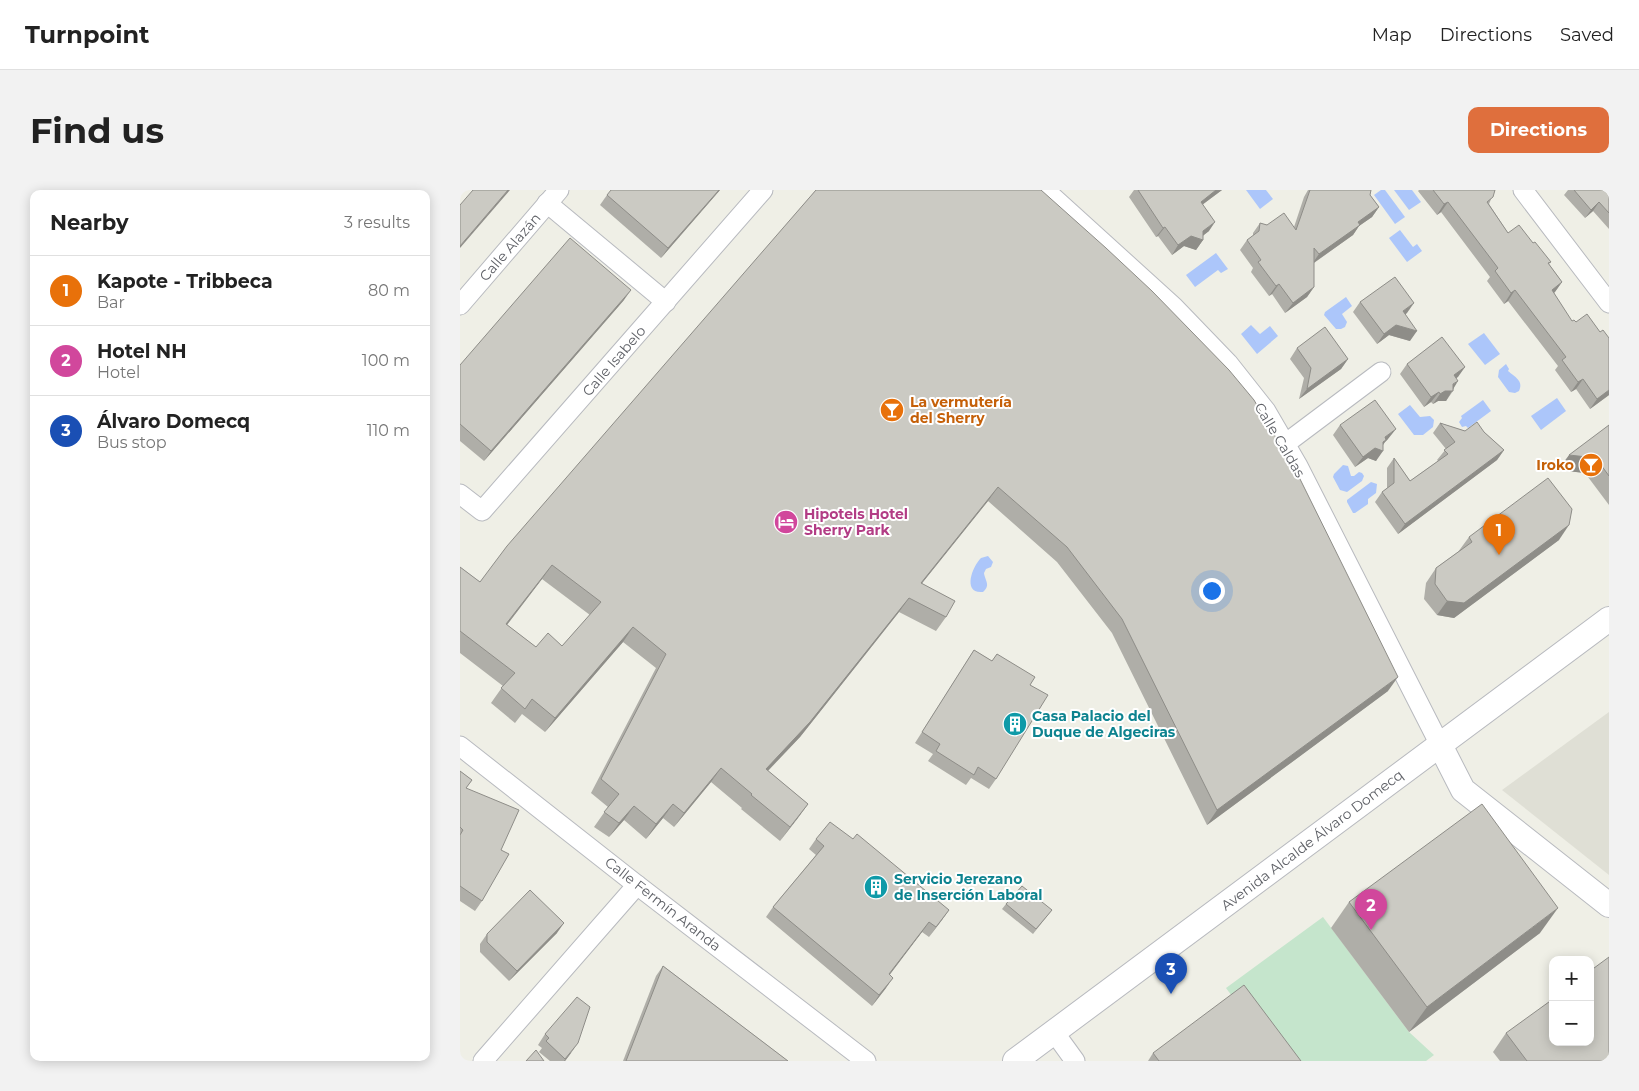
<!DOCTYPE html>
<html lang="en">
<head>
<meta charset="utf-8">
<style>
  :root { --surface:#fff; --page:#f2f2f2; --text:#222; --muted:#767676; --line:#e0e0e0; --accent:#df6f3d }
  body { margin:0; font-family:Montserrat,sans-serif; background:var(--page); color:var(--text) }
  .controls { position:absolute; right:15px; bottom:15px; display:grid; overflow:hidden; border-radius:10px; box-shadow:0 2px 12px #0003 }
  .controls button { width:45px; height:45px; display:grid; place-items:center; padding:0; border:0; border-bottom:1px solid var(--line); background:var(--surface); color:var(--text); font:25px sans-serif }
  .you { position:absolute; left:751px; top:400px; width:18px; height:18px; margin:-12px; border:4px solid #fff; border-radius:50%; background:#1a73e8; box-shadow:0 0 0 8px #1a73e833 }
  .badge { display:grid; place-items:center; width:32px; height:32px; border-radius:50%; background:var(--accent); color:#fff; font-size:16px; font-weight:700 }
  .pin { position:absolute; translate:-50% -41px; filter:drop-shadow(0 1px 2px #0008) }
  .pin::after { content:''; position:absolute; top:26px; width:18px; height:15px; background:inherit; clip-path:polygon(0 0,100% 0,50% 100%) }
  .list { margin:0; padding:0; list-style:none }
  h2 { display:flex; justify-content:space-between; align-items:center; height:65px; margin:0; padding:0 20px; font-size:21px }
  h2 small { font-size:16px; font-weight:400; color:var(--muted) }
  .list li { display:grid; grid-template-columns:32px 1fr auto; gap:15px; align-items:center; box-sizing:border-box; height:70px; padding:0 20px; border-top:1px solid var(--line) }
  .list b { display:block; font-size:19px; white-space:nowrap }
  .list p { margin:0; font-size:16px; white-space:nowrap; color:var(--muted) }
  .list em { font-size:16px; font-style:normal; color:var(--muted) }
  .map { position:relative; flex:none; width:1149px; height:871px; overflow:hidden; border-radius:10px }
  header { display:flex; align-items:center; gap:30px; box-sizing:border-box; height:70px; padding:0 25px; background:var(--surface); border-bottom:1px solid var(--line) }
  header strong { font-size:24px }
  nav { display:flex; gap:28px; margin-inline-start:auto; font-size:18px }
  .intro { display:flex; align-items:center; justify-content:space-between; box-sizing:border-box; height:120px; padding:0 30px }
  h1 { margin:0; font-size:35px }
  .button { padding:12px 22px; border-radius:10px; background:var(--accent); color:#fff; font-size:18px; font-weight:700 }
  main { display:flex; gap:30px; padding:0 30px }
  aside { flex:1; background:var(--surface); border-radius:10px; box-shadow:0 2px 12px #0003 }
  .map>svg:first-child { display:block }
</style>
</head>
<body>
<header>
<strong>Turnpoint</strong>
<nav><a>Map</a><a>Directions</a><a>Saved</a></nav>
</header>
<div class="intro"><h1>Find us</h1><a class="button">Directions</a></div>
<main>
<aside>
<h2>Nearby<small>3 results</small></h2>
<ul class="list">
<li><span class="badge" style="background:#e8710a">1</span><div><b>Kapote - Tribbeca</b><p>Bar</p></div><em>80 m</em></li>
<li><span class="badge" style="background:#d1479c">2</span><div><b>Hotel NH</b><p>Hotel</p></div><em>100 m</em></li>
<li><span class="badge" style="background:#1a4fb4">3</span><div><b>Álvaro Domecq</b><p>Bus stop</p></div><em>110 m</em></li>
</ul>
</aside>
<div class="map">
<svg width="1149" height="871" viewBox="0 0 1149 871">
  <rect width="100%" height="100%" fill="#efefe6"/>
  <path fill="#dfdfd5" d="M1149 522V685L1042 600Z"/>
  <path fill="#c5e5cc" d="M863 727 949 842 974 865 966 871H820L766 798Z"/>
  <g fill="#acc6fa">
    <path d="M786 0H806L813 9 800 19Z"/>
    <path d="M921 0H925L945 27 935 34 914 5Z"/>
    <path d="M934 0H952L961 12 949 20Z"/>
    <path d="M940 40 953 57 957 54 962 61 947 72 929 48Z"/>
    <path d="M756 63 768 79 761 83 758 80 735 97 726 85Z"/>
    <path d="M886 107 892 116 882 124 887 132 885 137 881 139H876L864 125 865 122Z"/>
    <path d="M791 135 800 144 810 136 818 146 797 164 781 144Z"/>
    <path d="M1024 143 1040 164 1025 175 1008 154Z"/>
    <path d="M1046 174 1049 179 1048 181C1055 187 1064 191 1059 201L1055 203 1049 202 1038 187 1039 180Z"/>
    <path d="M1097 208 1106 221 1081 240 1071 226Z"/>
    <path d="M1023 210 1031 221 1008 238 1006 236 1002 237 999 232 1002 228 1001 226Z"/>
    <path d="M950 215 960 227 970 226 974 230 973 237 963 245H954L938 224Z"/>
    <path d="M883 275 888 276 891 286H894L899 282 902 283 904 286 902 291 887 302 880 300 873 287 874 284Z"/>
    <path d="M911 292 917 294 916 303 908 309V314L895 323H893L887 312V310Z"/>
    <path d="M528 366 533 372 531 377 526 379 524 383C525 391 531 395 523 402 502 404 512 377 521 368Z"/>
  </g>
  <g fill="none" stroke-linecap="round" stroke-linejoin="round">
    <g stroke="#b8babf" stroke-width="21">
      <g id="minor">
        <path d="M585 0 714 117 768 173 806 221 838 276 980 555"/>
        <path d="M1063 0 1149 113"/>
        <path d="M87 13 206 112"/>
        <path d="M0 115 99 0"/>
        <path d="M825 254 921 182"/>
        <path d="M0 304 22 321 303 0"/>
        <path d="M0 556 177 695 406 871"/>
        <path d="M594 842 615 871"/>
        <path d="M23 871 177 695"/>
      </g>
    </g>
    <g stroke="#b8babf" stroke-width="26">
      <g id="tertiary">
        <path d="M980 555 1003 600 1149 715"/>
        <path d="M555 871 1149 429"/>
      </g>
    </g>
    <use href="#minor" stroke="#fff" stroke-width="19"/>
    <use href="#tertiary" stroke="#fff" stroke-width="24"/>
  </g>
  <g fill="#afaea8" fill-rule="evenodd">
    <path d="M260 0 201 68 140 15 147 5Z"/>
    <path d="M356 0 928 501 747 635 652 443 597 372 528 311 462 393 486 427 476 441 439 422 340 547 308 581 348 614 320 651 281 619 282 618 251 592 214 637 203 628 186 649 164 630 149 647 134 637 148 617 131 603 196 478 163 452 85 542 62 524 55 533 31 513 43 496 0 463V377L20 392ZM82 389 130 425 102 456 76 457 47 435Z"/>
    <path d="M674 0H762L743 14 749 41 743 45V50L736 60 724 56 712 65 698 46 696 47 669 7Z"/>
    <path d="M848 0H911L910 5 919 17 912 27 899 36 893 45 854 73V97L847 107 825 123 812 104 809 106 791 82 793 78 780 60 787 50 793 46V43L800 33 807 35 834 37 844 7Z"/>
    <path d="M959 0H1035L1029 14 1048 43 1073 53 1091 72 1089 74 1102 92 1094 103 1149 205 1130 219 1116 199 1111 202 1095 180 1098 176 1048 111 1044 114 1027 91 1030 87 981 22 977 25 958 1Z"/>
    <path d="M1108 0H1149V39L1133 21 1125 28 1104 5Z"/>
    <path d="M164 110 24 271 0 251V175Z"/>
    <path d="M900 112 947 123 945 124 950 151 929 145 917 154 893 122Z"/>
    <path d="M837 158 888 169 881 179 839 209 844 188 830 169Z"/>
    <path d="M947 174 1005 177 996 188 993 201 986 211H978L973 214 971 212 964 217 940 184Z"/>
    <path d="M980 233 1005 241 1024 242 1044 260 1037 270 938 344 915 312 922 302 927 298V278L934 268 950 291 978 271 977 270 986 259 973 243Z"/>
    <path d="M880 235 928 249 925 252 923 255 916 271 908 268 895 277 873 245Z"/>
    <path d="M1149 235V315L1125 283 1098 280Z"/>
    <path d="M1009 347 1099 350 994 428 977 425 964 409 966 393 976 378 998 362Z"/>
    <path d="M514 460 532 471 537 464 570 495 536 589 529 599 511 588 506 595 468 571 473 564 455 553Z"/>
    <path d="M0 581 12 590 6 598 41 660 22 711 15 721 0 711Z"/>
    <path d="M356 649 489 720 469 747 462 742 429 785 426 798 412 816 306 727 313 717 356 665 349 659Z"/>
    <path d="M889 712 1080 743 949 842 871 738Z"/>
    <path d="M546 714 592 720 573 744 542 719Z"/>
    <path d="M97 743 49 791 20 762V754L27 744Z"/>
    <path d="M203 776 328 871H163L196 786Z"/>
    <path d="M1046 843 1149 871H1040L1033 862Z"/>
    <path d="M85 844 111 863 105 871H90L79 862 82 858 78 855Z"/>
    <path d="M693 863 841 871H688Z"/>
  </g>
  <g fill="#8e8d88">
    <path d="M48 0H50L0 58V56Z"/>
    <path d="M259 0H260L201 68 208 58Z"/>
    <path d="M756 0H762L734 21 741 12Z"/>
    <path d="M988 12 981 22 977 25 984 14Z"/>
    <path d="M1139 12 1133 21 1125 28 1131 20Z"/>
    <path d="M919 17 912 27 899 36 893 45 852 74 859 64 898 32Z"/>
    <path d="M755 32 749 41 739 49 743 50 736 60 724 56 712 65 718 55 731 46 743 41Z"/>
    <path d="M705 37 698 46 696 47 703 38Z"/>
    <path d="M1102 92 1095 102 1084 110 1092 100Z"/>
    <path d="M819 94 812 104 809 106 816 96Z"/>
    <path d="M854 97 847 107 825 123 833 113Z"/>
    <path d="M171 100 164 110 24 271 31 261Z"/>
    <path d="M1055 100 1048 111 1044 114 1051 103Z"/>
    <path d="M954 113 947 123 936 131 943 121Z"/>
    <path d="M936 135 957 141 950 151 929 145 917 154 924 144Z"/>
    <path d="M888 169 881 179 839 209 847 199Z"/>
    <path d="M1005 177 998 187 987 195 994 185Z"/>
    <path d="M1123 189 1116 199 1111 202 1118 192Z"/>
    <path d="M998 191 986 211H978L973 214 980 204Z"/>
    <path d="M1149 200V205L1130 219 1137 209Z"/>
    <path d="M979 202 971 212 964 217 971 207Z"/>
    <path d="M936 239 928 249 925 252 920 259 923 261 916 271 908 268 895 277 903 267 925 247Z"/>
    <path d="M1044 260 1037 270 938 344 945 334Z"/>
    <path d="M1109 265 1136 268 1125 283 1098 280Z"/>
    <path d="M538 297 528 311 451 407 461 393Z"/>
    <path d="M1109 335 1099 350 994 428 977 425 987 411Z"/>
    <path d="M92 375 82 389 36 449 46 434Z"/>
    <path d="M449 408 439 422 340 547 296 593 306 579Z"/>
    <path d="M173 437 163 452 85 542 95 528Z"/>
    <path d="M938 487 928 501 747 635 757 620Z"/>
    <path d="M261 578 251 592 214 637 224 623Z"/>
    <path d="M213 614 203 628 186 649 196 634Z"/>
    <path d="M348 614 338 628 320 651 330 637Z"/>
    <path d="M174 616 164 630 149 647 159 633Z"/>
    <path d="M1098 718 1080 743 949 842 967 817Z"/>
    <path d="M489 720 482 730 469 747 476 737Z"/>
    <path d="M469 732 462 742 422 795 429 784Z"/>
    <path d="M104 733 97 743 49 791 57 781Z"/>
    <path d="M433 788 426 798 412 816 419 805Z"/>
    <path d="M118 853 111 863 105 871H104Z"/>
  </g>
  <g fill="#cbcac3" stroke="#8e8d88" fill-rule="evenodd">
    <path d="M13 0H48L0 56V15Z"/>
    <path d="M151 0H259L208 58 147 5Z"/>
    <path d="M356 0H581L646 58 692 101 769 180 794 210 840 289 938 487 757 620 662 429 607 357 538 297 461 393 495 411 486 427 449 408 350 532 306 579 348 614 330 637 291 605 292 604 261 578 224 623 213 614 196 634 174 616 159 633 144 622 159 604 141 589 206 464 173 437 95 528 72 509 65 519 41 498 55 483 0 441V377L20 392 47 356ZM92 375 141 412 102 456 88 443 76 457 46 434Z"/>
    <path d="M678 0H756L741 12 755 32 743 41V50L731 46 718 55 705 37 703 38Z"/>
    <path d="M850 0H911L910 5 919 17 898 32 900 35 859 64 854 58V97L833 113 819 94 816 96 798 72 801 70 787 50 799 41 800 33 807 35 824 23 836 40Z"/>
    <path d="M973 0H1035L1033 7 1027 12 1048 43 1059 35 1073 53 1075 52 1091 72 1088 73 1102 92 1092 100 1112 131 1114 130 1116 132 1127 124 1140 142 1143 140 1149 148V200L1137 209 1123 189 1118 192 1102 170 1106 167 1055 100 1051 103 1035 81 1038 78 988 12 984 14Z"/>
    <path d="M1114 0H1149V23L1139 12 1131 20Z"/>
    <path d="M110 48 171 100 31 261 0 234V175Z"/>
    <path d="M935 87 954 113 943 121 957 141 936 135 924 144 900 112Z"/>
    <path d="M865 137 888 169 847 199 851 178 837 158Z"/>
    <path d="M982 147 1005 177 994 185 998 191 993 194V201H985L980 204 979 202 971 207 947 174Z"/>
    <path d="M915 210 936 239 925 247 926 250 923 252V261L915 258 903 267 880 235Z"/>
    <path d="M1017 232 1024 242 1044 260 945 334 922 302 934 293V268L950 291 988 264 984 260 995 252 980 233 1005 241Z"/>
    <path d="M1149 235V286L1136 268 1109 265Z"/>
    <path d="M1088 288 1112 319 1109 335 1004 413 987 411 975 394 976 378 1012 352 1009 347Z"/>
    <path d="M514 460 532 471 537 464 575 487 570 495 588 505 536 589 518 577 514 585 476 561 480 554 462 542Z"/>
    <path d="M0 581 12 590 6 598 59 620 41 660 49 664 22 711 0 696V645L3 640 0 637Z"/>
    <path d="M1022 614 1098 718 967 817 889 712Z"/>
    <path d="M370 632 393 649 397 644 489 720 476 737 469 732 429 784 433 788 419 805 313 717 364 656 356 649Z"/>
    <path d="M562 696 592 720 576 739 546 714Z"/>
    <path d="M70 700 104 733 57 781 27 752V744Z"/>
    <path d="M1149 767V871H1067L1046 843 1093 809V852H1130V781Z"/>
    <path d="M203 776 328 871H166Z"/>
    <path d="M784 795 841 871H699L693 863Z"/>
    <path d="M117 807 130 817 118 853 105 869 86 851 89 848 85 844Z"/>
    <path d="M76 860 84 871H66Z"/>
  </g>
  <defs>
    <g id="bar-disc" transform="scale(1.25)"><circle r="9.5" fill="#e8710a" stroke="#fff"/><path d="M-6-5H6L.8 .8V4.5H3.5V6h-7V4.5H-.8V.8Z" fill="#fff"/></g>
    <g id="hotel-disc" transform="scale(1.25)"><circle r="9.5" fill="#d1479c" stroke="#fff"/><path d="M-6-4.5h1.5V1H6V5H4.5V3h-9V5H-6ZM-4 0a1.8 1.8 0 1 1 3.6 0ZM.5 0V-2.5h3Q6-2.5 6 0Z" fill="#fff"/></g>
    <g id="building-disc" transform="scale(1.25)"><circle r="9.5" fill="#0f9aa8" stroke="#fff"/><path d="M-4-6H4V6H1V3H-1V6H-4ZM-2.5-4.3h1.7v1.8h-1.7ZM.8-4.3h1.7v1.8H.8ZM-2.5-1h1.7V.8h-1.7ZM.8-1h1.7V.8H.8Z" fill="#fff"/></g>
  </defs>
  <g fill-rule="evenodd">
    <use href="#bar-disc" x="432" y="220"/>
    <use href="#bar-disc" x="1131" y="275"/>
    <use href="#hotel-disc" x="326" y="332"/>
    <use href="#building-disc" x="555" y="534"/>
    <use href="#building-disc" x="416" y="697"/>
  </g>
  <g text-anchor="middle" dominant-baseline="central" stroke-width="4" stroke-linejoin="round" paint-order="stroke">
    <g font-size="14" fill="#5e6066" stroke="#fff">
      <text transform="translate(50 57) rotate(-49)">Calle Alazán</text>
      <text transform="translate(154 171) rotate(-49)">Calle Isabelo</text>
      <text transform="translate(820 250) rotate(59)">Calle Caldas</text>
      <text transform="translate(852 650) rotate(-37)">Avenida Alcalde Álvaro Domecq</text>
      <text transform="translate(203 714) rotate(38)">Calle Fermín Aranda</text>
    </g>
    <g font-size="14" font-weight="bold" fill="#c56008" stroke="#fff" text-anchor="start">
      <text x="450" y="212">La vermutería<tspan x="450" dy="16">del Sherry</tspan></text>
      <text x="1114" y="275" text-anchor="end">Iroko</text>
    </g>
    <g font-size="14" font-weight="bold" fill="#b23c85" stroke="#fff" text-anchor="start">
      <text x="344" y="324">Hipotels Hotel<tspan x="344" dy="16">Sherry Park</tspan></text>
    </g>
    <g font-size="14" font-weight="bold" fill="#0d838f" stroke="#fff" text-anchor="start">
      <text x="572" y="526">Casa Palacio del<tspan x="572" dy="16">Duque de Algeciras</tspan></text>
      <text x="434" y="689">Servicio Jerezano<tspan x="434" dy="16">de Inserción Laboral</tspan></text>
    </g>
  </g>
</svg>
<div class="controls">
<button>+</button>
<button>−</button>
</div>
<div class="you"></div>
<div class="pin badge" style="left:1039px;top:365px;background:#e8710a">1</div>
<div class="pin badge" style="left:911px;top:740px;background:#d1479c">2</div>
<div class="pin badge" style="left:711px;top:804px;background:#1a4fb4">3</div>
</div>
</main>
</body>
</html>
